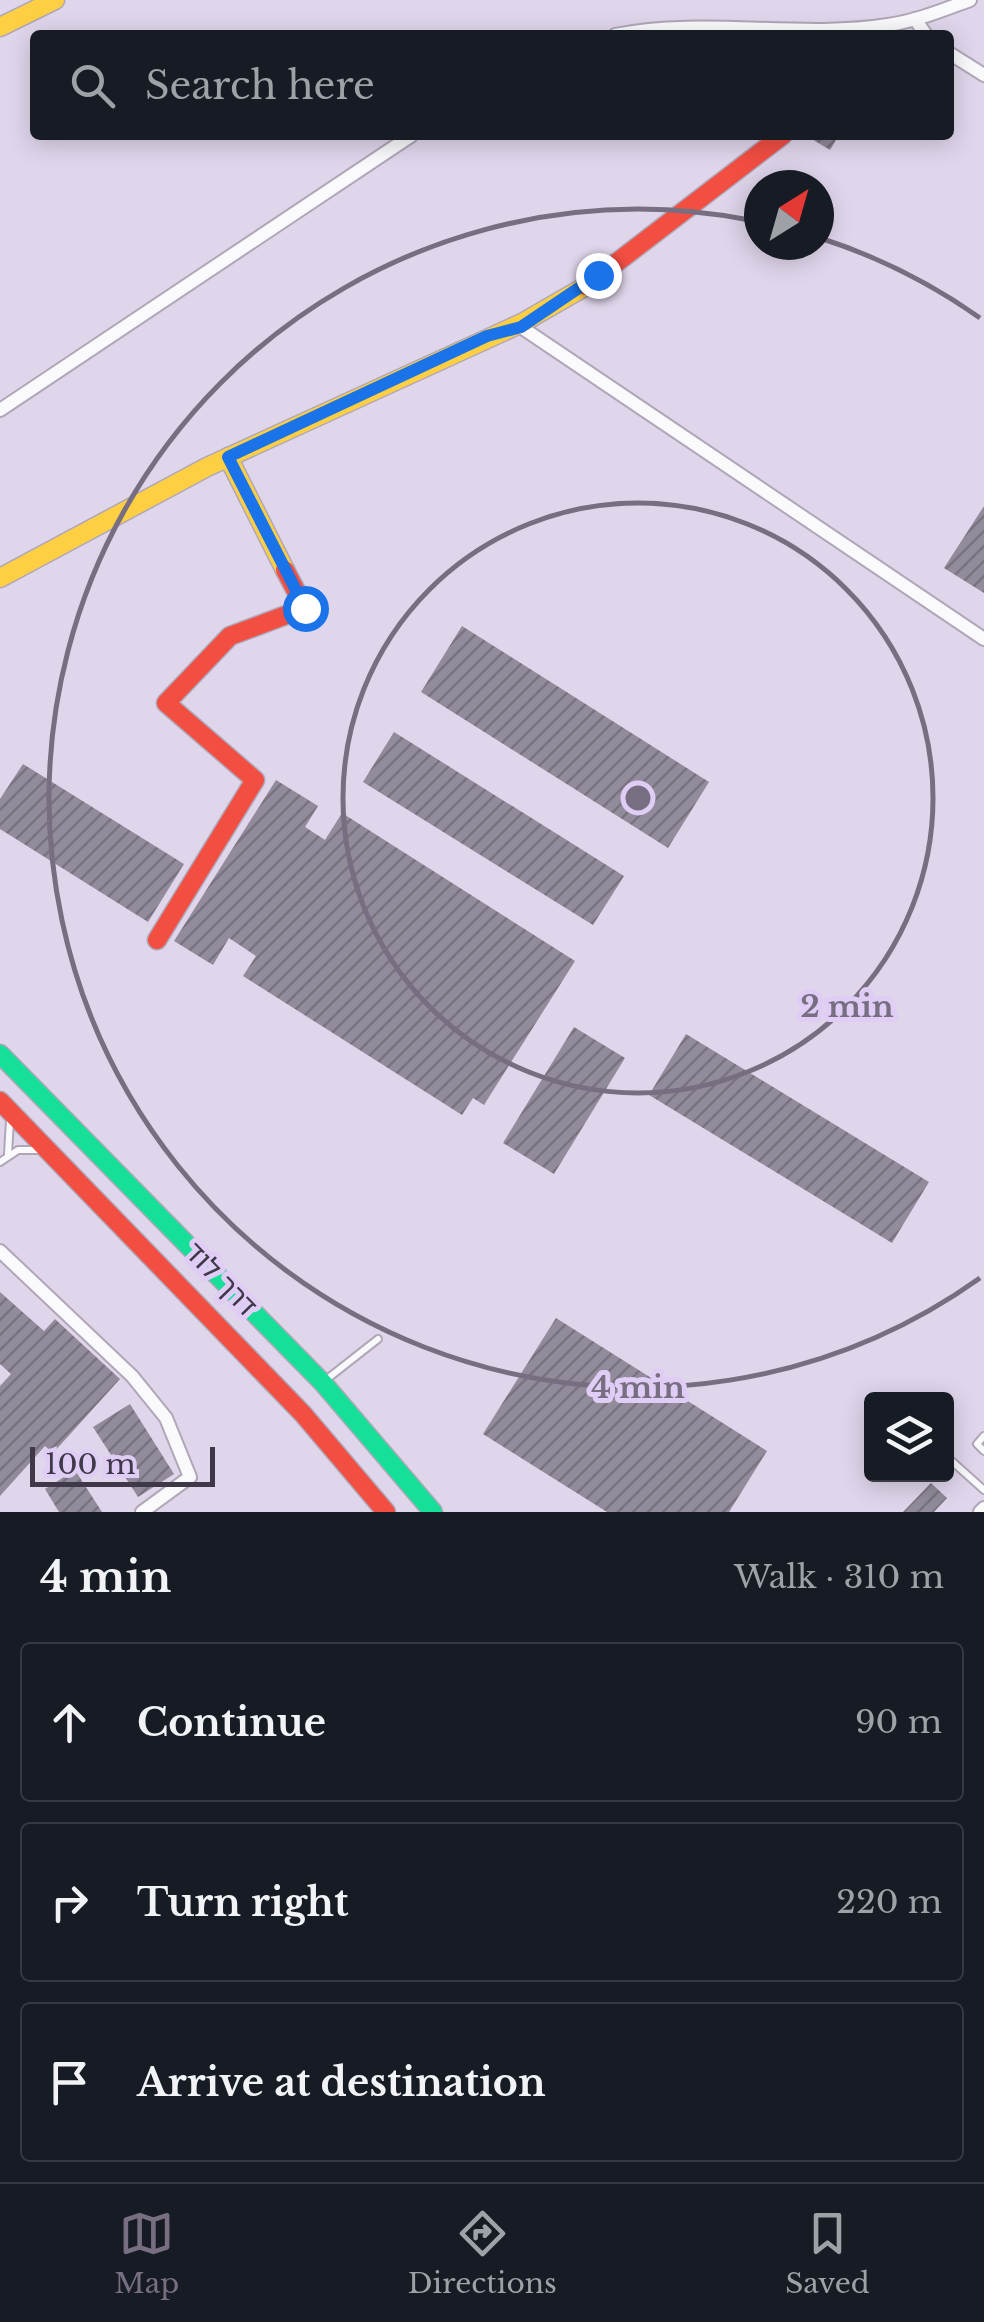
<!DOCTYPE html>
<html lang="en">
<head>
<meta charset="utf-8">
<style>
  :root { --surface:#171b24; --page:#20242c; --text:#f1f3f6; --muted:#9ea1a6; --line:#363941; --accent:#776f81 }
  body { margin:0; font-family:"Libre Baskerville","Noto Sans Hebrew",serif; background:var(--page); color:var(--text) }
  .controls { position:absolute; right:30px; bottom:30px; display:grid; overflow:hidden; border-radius:10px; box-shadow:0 5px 25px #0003 }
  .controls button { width:90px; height:90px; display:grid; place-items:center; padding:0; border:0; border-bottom:2px solid var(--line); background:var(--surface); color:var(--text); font:50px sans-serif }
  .compass { position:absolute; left:744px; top:170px; width:90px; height:90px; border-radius:50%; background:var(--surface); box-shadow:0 5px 25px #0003; rotate:37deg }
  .scale { position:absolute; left:30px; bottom:25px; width:185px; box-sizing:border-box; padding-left:10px; border:5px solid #3f3848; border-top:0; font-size:28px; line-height:35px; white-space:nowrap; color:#3f3848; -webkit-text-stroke:8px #dfcdf5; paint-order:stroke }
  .stop { position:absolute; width:30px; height:30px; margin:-22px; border:8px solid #1a73e8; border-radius:50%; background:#fff }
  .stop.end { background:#1a73e8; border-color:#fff; box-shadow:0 2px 10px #0008 }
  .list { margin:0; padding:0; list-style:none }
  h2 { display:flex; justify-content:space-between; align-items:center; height:130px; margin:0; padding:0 40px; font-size:42px }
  h2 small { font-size:32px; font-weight:400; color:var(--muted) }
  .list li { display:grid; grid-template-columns:65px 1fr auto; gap:30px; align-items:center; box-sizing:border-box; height:160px; margin:0 20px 20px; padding:0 20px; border:2px solid var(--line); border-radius:10px }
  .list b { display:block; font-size:38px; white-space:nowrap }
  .list em { font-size:32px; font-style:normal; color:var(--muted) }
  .icon { flex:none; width:55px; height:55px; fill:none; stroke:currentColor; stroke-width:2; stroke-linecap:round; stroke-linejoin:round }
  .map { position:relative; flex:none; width:984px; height:1512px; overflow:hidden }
  .search { position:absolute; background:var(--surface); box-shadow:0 5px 25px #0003; left:30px; right:30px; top:30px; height:110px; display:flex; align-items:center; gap:25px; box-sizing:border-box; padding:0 35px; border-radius:10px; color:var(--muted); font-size:38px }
  .sheet { height:670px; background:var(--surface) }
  nav { display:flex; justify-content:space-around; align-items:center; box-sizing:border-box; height:140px; border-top:2px solid var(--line); background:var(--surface); font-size:28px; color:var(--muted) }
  nav a { display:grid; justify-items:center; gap:5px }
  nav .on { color:var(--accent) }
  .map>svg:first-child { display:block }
</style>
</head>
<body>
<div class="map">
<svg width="984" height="1512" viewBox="0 0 984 1512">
  <defs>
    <pattern id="building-hatch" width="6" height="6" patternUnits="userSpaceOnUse" patternTransform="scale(2.5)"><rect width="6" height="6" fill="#928b9b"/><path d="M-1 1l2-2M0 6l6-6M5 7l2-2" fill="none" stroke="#797380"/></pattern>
  </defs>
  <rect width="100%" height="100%" fill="#e0d6ec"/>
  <g fill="url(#building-hatch)">
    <path d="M805 135H839L830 150Z"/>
    <path d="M984 506V593L944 568Z"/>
    <path d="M462 626 709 782 668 848 421 692Z"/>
    <path d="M394 732 624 876 593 925 363 782Z"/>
    <path d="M23 764 184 864 148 922 0 829V799Z"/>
    <path d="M276 780 318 806 305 827 325 840 342 813 575 961 484 1105 473 1098 462 1115 243 976 256 956 229 938 213 965 174 941Z"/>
    <path d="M574 1027 625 1058 554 1174 503 1143Z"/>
    <path d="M686 1034 929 1182 892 1243 649 1095Z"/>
    <path d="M0 1292 44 1331 55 1319 120 1379 53 1453 45 1446 0 1496V1386L11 1374 0 1364Z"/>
    <path d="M556 1318 767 1451 729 1512H607L483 1434Z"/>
    <path d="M130 1404 174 1474 138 1497 93 1427Z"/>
    <path d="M75 1470 102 1512H59L45 1489Z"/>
    <path d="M931 1483 947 1498 934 1512H903Z"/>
  </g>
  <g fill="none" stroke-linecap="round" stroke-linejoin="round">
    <g stroke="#afa7b8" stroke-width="10">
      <g id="lane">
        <path d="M8 1154 10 1120"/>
        <path d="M0 1162 18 1150H39"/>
        <path d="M327 1379 378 1339"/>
        <path d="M984 1436 977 1444 984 1451"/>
        <path d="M946 1456 984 1490"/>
      </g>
    </g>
    <g stroke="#afa7b8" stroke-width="16">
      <g id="street">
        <path d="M915 19 926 35"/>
        <path d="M615 35C705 17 798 39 888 25 916 21 943 10 970 0"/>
        <path d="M949 53 984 75"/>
        <path d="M521 327 984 639"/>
        <path d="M0 410 412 135"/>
        <path d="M0 1251 132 1376 166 1418 190 1477 142 1512"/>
        <path d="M980 1512 984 1508"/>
      </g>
    </g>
    <g stroke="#afa7b8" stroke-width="21">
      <path id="fast" d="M0 1054 323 1383 433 1512"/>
    </g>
    <g stroke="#afa7b8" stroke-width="21">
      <g id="slow">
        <path d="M0 27 55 0"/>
        <path d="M228 457 285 570"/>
        <path d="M0 578 207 467 522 323 586 286"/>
      </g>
    </g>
    <g stroke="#afa7b8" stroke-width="21">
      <g id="jam">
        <path d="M586 286 783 135"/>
        <path d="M157 940 255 780 166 703 230 636 305 608 285 570"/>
        <path d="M0 1101 303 1414 386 1512"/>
      </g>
    </g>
    <use href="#lane" stroke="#faf9fc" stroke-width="6"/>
    <use href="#street" stroke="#faf9fc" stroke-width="12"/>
    <use href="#fast" stroke="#16e098" stroke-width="18"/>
    <use href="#slow" stroke="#ffcf43" stroke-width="18"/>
    <use href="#jam" stroke="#f24e42" stroke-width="18"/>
  </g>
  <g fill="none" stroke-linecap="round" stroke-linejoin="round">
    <path stroke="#1a73e8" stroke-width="12" d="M305 608 228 457 487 336 521 327 598 275"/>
  </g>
  <g fill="none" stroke="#776f81" stroke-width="5">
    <circle cx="638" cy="798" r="295"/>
    <path d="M980 1278A589 589 0 1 1 755 221M820 238A589 589 0 0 1 980 318"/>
  </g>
  <g text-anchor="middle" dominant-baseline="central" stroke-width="10" stroke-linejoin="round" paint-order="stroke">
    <g font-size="28" fill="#3f3848" stroke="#dfcdf5">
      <text transform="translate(221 1279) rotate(46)">דרך לוד</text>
    </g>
  </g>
  <circle cx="638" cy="798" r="15" fill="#776f81" stroke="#dfcdf5" stroke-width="5"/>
  <g font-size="30" text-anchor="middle" font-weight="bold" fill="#776f81" stroke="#dfcdf5" stroke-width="10" stroke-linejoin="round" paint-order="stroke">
    <text x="847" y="1017">2 min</text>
    <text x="638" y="1398">4 min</text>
  </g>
</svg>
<div class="controls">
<button><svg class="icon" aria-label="layers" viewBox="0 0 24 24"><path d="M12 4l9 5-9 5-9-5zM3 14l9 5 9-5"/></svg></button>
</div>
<svg class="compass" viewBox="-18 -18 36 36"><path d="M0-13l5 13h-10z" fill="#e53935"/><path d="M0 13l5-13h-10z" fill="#9ea1a6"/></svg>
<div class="scale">100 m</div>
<div class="stop" style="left:305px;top:608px"></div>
<div class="stop end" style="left:598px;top:275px"></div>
<div class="search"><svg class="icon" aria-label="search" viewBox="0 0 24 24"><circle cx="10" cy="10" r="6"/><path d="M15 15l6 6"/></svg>Search here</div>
</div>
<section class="sheet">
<h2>4 min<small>Walk · 310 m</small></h2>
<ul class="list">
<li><svg class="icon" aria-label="ahead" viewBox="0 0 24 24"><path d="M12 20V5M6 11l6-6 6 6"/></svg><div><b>Continue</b></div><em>90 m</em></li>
<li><svg class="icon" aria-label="right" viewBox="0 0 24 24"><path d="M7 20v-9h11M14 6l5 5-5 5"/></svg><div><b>Turn right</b></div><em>220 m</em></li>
<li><svg class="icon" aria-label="arrive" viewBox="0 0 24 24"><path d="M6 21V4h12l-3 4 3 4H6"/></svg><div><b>Arrive at destination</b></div></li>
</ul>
</section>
<nav>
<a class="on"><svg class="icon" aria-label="map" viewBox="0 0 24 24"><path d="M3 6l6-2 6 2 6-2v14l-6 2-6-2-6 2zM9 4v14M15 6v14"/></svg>Map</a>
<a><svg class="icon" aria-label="directions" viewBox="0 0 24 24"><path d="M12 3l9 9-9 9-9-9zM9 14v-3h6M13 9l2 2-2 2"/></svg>Directions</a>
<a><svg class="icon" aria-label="saved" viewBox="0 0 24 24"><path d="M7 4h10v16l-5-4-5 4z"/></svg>Saved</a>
</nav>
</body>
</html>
